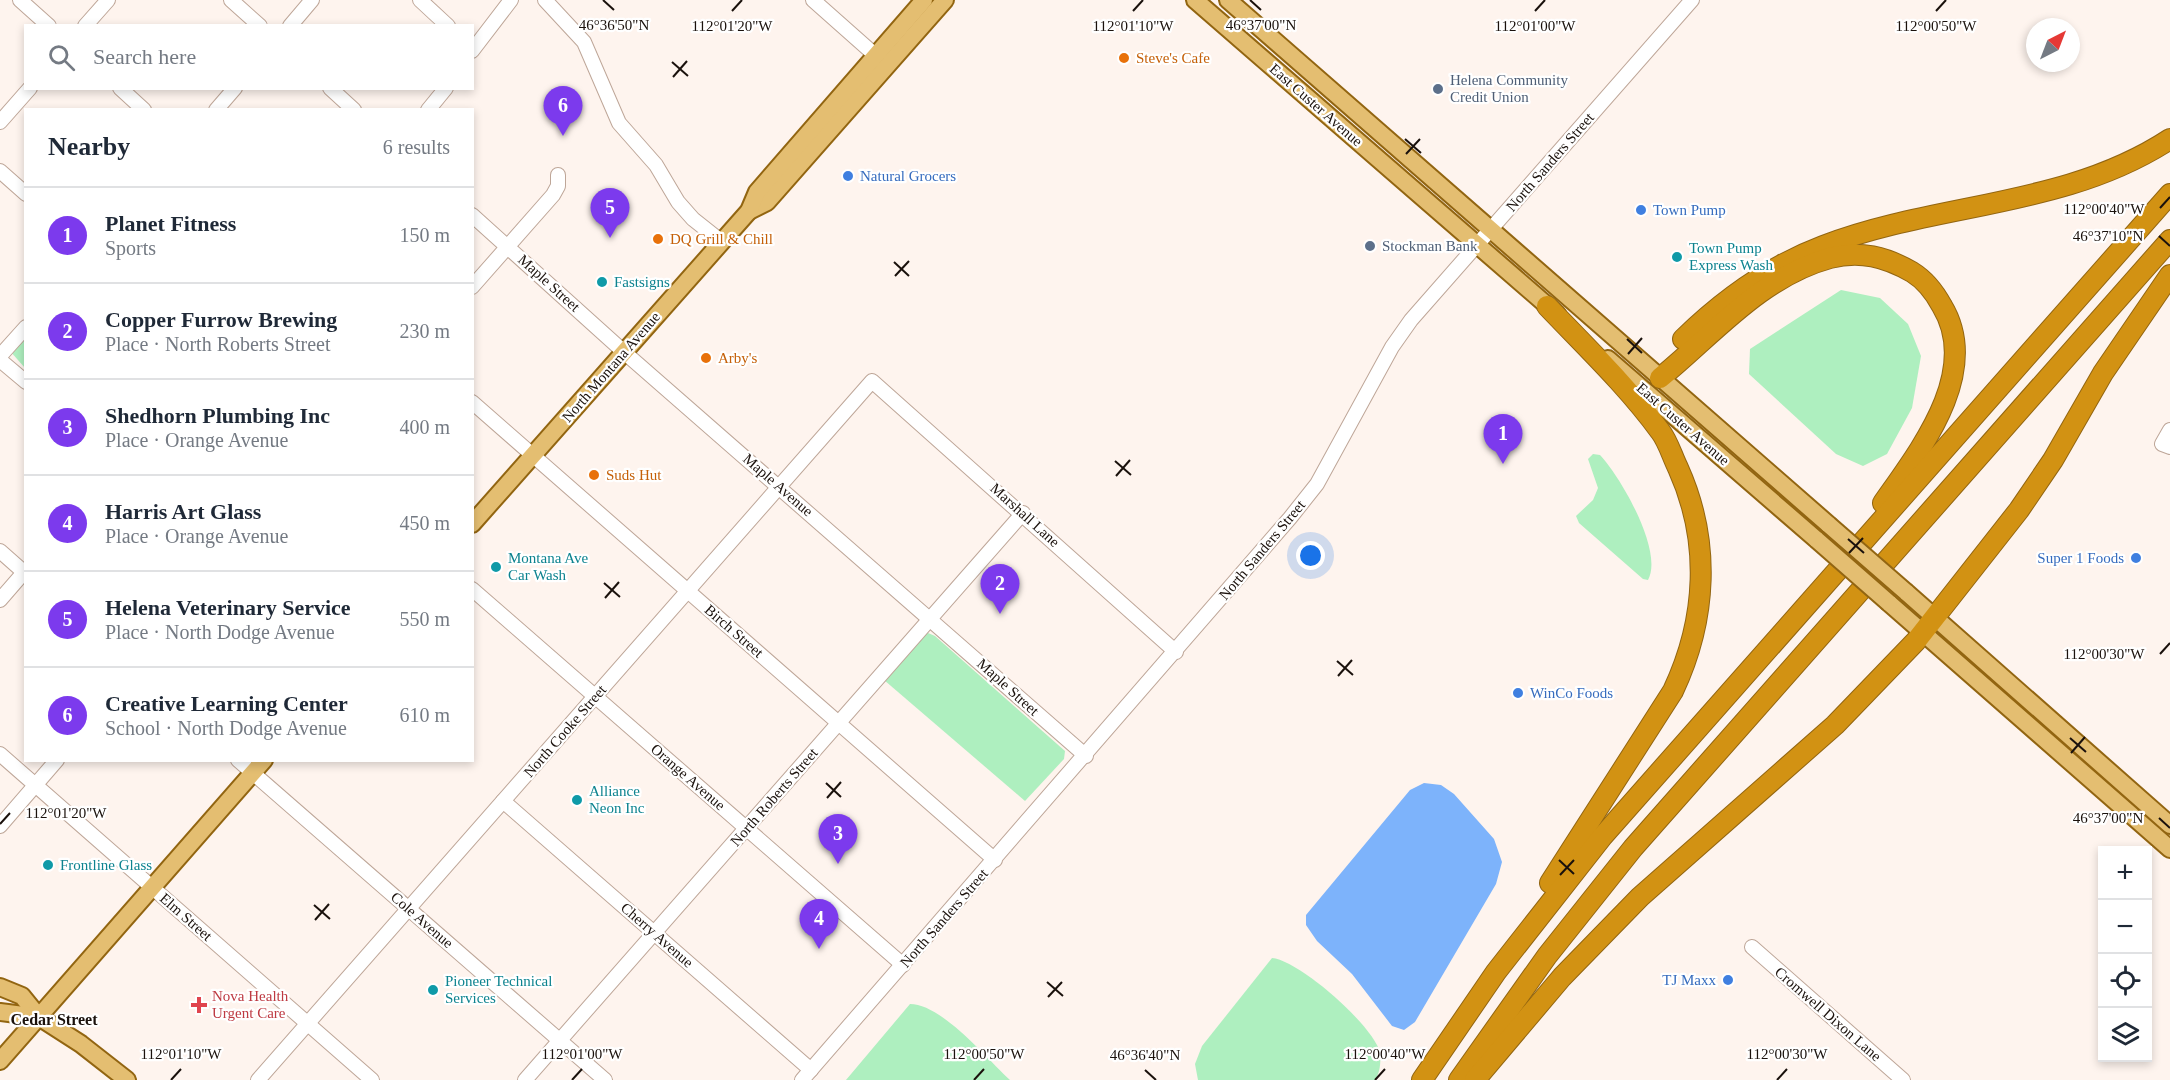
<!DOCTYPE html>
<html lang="en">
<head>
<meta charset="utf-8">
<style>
  :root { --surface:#fff; --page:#f2f2f3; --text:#1f2937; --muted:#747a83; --line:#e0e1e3; --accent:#7c3aed }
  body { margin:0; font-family:"Times New Roman",serif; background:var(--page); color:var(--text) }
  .controls { position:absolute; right:18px; bottom:18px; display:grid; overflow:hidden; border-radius:0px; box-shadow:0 3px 9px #0003 }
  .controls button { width:54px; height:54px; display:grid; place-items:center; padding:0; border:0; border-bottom:2px solid var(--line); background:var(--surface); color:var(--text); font:30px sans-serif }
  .compass { position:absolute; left:2026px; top:18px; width:54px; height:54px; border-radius:50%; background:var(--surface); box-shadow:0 3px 9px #0003; rotate:42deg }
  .you { position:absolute; left:1311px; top:556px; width:21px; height:21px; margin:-15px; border:4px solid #fff; border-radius:50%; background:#1a73e8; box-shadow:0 0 0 9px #1a73e833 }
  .badge { display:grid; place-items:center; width:39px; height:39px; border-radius:50%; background:var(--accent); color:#fff; font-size:20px; font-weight:700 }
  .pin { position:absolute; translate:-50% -50px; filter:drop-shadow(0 2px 3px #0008) }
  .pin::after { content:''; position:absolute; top:32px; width:21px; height:18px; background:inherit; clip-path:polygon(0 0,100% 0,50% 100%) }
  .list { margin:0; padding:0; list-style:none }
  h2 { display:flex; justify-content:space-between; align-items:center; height:78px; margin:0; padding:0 24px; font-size:26px }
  h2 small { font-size:20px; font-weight:400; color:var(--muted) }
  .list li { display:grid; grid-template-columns:39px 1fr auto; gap:18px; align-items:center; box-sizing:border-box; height:96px; padding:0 24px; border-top:2px solid var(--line) }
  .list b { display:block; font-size:22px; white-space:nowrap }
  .list p { margin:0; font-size:20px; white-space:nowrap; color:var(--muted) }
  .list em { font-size:20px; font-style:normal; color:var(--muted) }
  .icon { flex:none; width:33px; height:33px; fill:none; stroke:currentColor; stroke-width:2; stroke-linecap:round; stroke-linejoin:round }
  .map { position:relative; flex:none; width:2170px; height:1080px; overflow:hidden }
  .search { position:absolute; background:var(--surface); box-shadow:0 3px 9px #0003; left:24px; top:24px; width:450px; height:66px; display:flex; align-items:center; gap:15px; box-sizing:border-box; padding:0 21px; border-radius:0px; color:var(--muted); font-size:22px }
  .panel { position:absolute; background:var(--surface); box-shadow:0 3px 9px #0003; left:24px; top:108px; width:450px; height:654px; border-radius:0px }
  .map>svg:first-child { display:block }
</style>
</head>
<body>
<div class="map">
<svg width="2170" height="1080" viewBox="0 0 2170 1080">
  <rect width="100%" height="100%" fill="#fef4ee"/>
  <g fill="#aeefbf">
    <path d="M1841 290 1880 298 1908 324 1921 356 1912 408 1887 454 1863 466 1836 454 1749 374 1750 349Z"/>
    <path d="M25 333V368L10 351Z"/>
    <path d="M1593 454 1600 455C1620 476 1664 551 1648 580L1643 579 1579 523 1576 516 1593 500 1598 488 1588 459Z"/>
    <path d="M928 633 935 636 1065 751 1064 759 1025 801 884 680 923 635Z"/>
    <path d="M1272 958C1299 960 1375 1027 1380 1053 1381 1062 1380 1073 1375 1080H1198L1195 1064 1202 1046Z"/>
    <path d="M910 1004C942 1004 987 1059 1010 1080H846Z"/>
  </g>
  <path fill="#7db3fb" d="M1424 783 1441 785 1454 794 1494 839 1502 862 1496 884 1415 1022 1404 1030 1392 1026 1352 974 1317 941 1306 925V915L1410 790Z"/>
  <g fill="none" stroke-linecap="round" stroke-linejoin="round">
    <g stroke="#bea698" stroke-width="16">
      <g id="minor">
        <path d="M20 0 49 26"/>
        <path d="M231 0 260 26"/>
        <path d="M420 0 448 26"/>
        <path d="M545 0 584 42 619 123 656 165 678 202 693 219 722 242"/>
        <path d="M813 0 875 55"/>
        <path d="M85 26 108 0"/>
        <path d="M290 26 312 0"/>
        <path d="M472 51 511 0"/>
        <path d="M120 88 144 110"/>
        <path d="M330 88 354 110"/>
        <path d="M216 110 235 88"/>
        <path d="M428 110 446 88"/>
        <path d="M0 122 30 88"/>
        <path d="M0 171 26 194"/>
        <path d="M472 215 624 352 1086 756"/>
        <path d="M472 287 553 195 558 186V175"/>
        <path d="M0 356 26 327"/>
        <path d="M0 360 26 382"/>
        <path d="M472 402 995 860"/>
        <path d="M2170 430 2162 444 2170 447"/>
        <path d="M0 551 26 574"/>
        <path d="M472 589 903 965"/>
        <path d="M0 600 26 570"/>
        <path d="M0 754 372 1080"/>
        <path d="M238 760 605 1080"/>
        <path d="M503 801 811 1070"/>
        <path d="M0 826 57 760"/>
        <path d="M1752 947 1903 1080"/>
        <path d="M258 1080 872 381 1176 652"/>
        <path d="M525 1080 1023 513"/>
        <path d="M802 1080 1290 518 1317 484 1392 347 1411 320 1692 0"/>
      </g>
    </g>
    <g stroke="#926511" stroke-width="20">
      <g id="major">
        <path d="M1195 0 1557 314"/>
        <path d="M1228 0 1829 525"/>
        <path d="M749 211 767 202 945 0"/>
        <path d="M1608 359 1817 540"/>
        <path d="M472 524 749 211 757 192 924 0"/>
        <path d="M1906 592 2170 825"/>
        <path d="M1889 603 2170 849"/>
        <path d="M0 987 22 996 39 1017 81 1044 127 1080"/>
        <path d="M0 1012 39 1017"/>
        <path d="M0 1061 264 760"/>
      </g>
    </g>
    <g stroke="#926511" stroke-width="22">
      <g id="highway">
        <path d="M1547 306C1586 347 1627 386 1660 431 1668 441 1672 456 1678 468 1711 541 1707 619 1673 691L1550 883"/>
        <path d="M1683 339C1724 299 1770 266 1823 246 1937 202 2065 208 2170 139"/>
        <path d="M1660 378C1713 335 1760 277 1830 258 1860 250 1886 257 1912 272 1925 280 1935 293 1942 306 1982 372 1920 450 1883 503"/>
        <path d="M1422 1080 1496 972 1602 837 2170 194"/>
        <path d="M1459 1080 1547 956 1633 848 2170 240"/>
        <path d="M1475 1080 1562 977 1640 897 1835 725 1916 641 2019 510 2053 460 2103 373 2170 275"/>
      </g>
    </g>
    <use href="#minor" stroke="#fff" stroke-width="14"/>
    <use href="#major" stroke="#e4be71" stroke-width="16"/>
    <use href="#highway" stroke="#d29213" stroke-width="20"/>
    <g stroke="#926511" stroke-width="20" stroke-linecap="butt">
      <g id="major-bridge">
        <path d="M1829 525 1906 592"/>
        <path d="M1817 540 1889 603"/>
      </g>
    </g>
    <use href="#major-bridge" stroke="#e4be71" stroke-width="16"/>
  </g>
  <path fill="none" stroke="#1a110c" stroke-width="2" d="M603 0 614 10M1250 0 1261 10M732 11 742 0M1133 11 1143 0M1535 11 1545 0M1936 11 1946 0M672 62 688 76M673 77 687 61M1405 139 1421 153M1406 154 1420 139M2160 208 2170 197M2159 236 2170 246M894 262 909 276M895 276 909 261M1627 339 1642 353M1628 354 1642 338M1115 461 1131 475M1116 476 1130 460M1848 539 1864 553M1849 553 1863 538M604 583 620 597M605 598 619 582M2160 654 2170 643M1337 661 1353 675M1338 676 1352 660M2070 738 2086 752M2071 753 2085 737M826 783 841 797M827 798 841 782M2159 818 2170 828M0 824 10 813M1559 860 1574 874M1560 875 1574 860M314 905 330 919M315 920 329 904M1047 982 1063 996M1048 997 1062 982M1145 1070 1156 1080M171 1080 181 1069M572 1080 582 1069M974 1080 984 1069M1375 1080 1385 1069M1777 1080 1787 1069"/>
  <g fill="#e8710a" stroke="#fff" stroke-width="2">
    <circle cx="1124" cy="58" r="6"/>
    <circle cx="658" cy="239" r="6"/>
    <circle cx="706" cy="358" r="6"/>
    <circle cx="594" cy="475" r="6"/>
  </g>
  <g fill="#5c6f8a" stroke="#fff" stroke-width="2">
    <circle cx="1438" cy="89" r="6"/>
    <circle cx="1370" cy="246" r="6"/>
  </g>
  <g fill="#3f7fe0" stroke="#fff" stroke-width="2">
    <circle cx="848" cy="176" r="6"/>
    <circle cx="1641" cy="210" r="6"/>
    <circle cx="2136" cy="558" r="6"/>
    <circle cx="1518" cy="693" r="6"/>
    <circle cx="1728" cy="980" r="6"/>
  </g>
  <g fill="#0f9aa8" stroke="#fff" stroke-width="2">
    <circle cx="1677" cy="257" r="6"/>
    <circle cx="602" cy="282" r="6"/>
    <circle cx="496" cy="567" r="6"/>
    <circle cx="577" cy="800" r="6"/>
    <circle cx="48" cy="865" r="6"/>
    <circle cx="433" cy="990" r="6"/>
  </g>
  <path fill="#e0444e" stroke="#fff" stroke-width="2" d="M196 996h6v6h6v6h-6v6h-6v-6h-6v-6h6z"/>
  <g text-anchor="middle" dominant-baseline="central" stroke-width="4.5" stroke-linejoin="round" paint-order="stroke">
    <g font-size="15" fill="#c56008" stroke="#fff" text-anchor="start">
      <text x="1136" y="58">Steve's Cafe</text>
      <text x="670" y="239">DQ Grill &amp; Chill</text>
      <text x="718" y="358">Arby's</text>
      <text x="606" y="475">Suds Hut</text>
    </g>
    <g font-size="15" fill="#4e5e75" stroke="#fff" text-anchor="start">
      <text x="1450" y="80">Helena Community<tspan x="1450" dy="17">Credit Union</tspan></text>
      <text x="1382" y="246">Stockman Bank</text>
    </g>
    <g font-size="15" fill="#1a110c" stroke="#fff">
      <text transform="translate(1316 105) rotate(41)">East Custer Avenue</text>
      <text transform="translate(1550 162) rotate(-49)">North Sanders Street</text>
      <text transform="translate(549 283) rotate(42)">Maple Street</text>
      <text transform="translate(611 367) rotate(-49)">North Montana Avenue</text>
      <text transform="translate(1683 424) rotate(41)">East Custer Avenue</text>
      <text transform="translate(778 485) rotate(41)">Maple Avenue</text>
      <text transform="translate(1025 515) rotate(42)">Marshall Lane</text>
      <text transform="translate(1262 550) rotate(-50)">North Sanders Street</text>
      <text transform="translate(734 631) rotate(41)">Birch Street</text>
      <text transform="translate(1008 687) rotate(42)">Maple Street</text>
      <text transform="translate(565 731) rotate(-49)">North Cooke Street</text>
      <text transform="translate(688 777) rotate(41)">Orange Avenue</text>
      <text transform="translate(774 797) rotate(-49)">North Roberts Street</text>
      <text transform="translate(186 917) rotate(41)">Elm Street</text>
      <text transform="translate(944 918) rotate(-49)">North Sanders Street</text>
      <text transform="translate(422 920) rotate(41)">Cole Avenue</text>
      <text transform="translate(657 935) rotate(41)">Cherry Avenue</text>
      <text transform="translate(1828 1014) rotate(41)">Cromwell Dixon Lane</text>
    </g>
    <g font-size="15" fill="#366cbe" stroke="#fff" text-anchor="start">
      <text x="860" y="176">Natural Grocers</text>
      <text x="1653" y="210">Town Pump</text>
      <text x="2124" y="558" text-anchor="end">Super 1 Foods</text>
      <text x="1530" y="693">WinCo Foods</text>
      <text x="1716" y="980" text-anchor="end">TJ Maxx</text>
    </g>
    <g font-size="15" fill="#0d838f" stroke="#fff" text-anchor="start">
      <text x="1689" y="248">Town Pump<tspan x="1689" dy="17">Express Wash</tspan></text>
      <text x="614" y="282">Fastsigns</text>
      <text x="508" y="558">Montana Ave<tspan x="508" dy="17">Car Wash</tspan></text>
      <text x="589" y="791">Alliance<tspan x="589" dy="17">Neon Inc</tspan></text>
      <text x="60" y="865">Frontline Glass</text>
      <text x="445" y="981">Pioneer Technical<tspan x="445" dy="17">Services</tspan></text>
    </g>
    <g font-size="15" fill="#be3a42" stroke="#fff" text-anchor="start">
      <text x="212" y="996">Nova Health<tspan x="212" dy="17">Urgent Care</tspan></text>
    </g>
    <g font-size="16" font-weight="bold" fill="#1a110c" stroke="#fff">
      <text x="54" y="1019">Cedar Street</text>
    </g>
  </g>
  <g font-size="15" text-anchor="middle" fill="#1a110c" stroke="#fff" stroke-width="4.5" stroke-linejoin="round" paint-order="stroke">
    <text x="614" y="30">46°36'50"N</text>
    <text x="1261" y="30">46°37'00"N</text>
    <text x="732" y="31">112°01'20"W</text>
    <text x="1133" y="31">112°01'10"W</text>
    <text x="1535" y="31">112°01'00"W</text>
    <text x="1936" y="31">112°00'50"W</text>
    <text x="2104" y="214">112°00'40"W</text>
    <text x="2108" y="241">46°37'10"N</text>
    <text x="2104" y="659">112°00'30"W</text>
    <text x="66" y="818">112°01'20"W</text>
    <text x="2108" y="823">46°37'00"N</text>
    <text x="181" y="1059">112°01'10"W</text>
    <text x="582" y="1059">112°01'00"W</text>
    <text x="984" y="1059">112°00'50"W</text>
    <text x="1385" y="1059">112°00'40"W</text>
    <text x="1787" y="1059">112°00'30"W</text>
    <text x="1145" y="1060">46°36'40"N</text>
  </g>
</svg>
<div class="controls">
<button>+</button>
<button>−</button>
<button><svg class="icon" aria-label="locate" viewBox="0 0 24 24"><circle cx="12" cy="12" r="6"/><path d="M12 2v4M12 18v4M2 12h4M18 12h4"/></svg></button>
<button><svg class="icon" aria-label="layers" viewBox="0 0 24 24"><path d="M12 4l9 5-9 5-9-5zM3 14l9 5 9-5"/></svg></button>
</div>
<svg class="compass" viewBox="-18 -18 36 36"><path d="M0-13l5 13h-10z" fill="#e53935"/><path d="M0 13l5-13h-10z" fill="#747a83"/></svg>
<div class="you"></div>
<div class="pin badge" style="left:1503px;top:464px">1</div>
<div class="pin badge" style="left:1000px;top:614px">2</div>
<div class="pin badge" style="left:838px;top:864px">3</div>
<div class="pin badge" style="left:819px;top:949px">4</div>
<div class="pin badge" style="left:610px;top:238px">5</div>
<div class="pin badge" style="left:563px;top:136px">6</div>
<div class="search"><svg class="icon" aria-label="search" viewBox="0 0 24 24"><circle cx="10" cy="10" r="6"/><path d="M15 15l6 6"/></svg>Search here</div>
<section class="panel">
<h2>Nearby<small>6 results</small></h2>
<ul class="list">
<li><span class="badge">1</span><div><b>Planet Fitness</b><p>Sports</p></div><em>150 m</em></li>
<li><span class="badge">2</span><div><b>Copper Furrow Brewing</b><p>Place · North Roberts Street</p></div><em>230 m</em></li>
<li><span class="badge">3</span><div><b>Shedhorn Plumbing Inc</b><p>Place · Orange Avenue</p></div><em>400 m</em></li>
<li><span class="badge">4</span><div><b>Harris Art Glass</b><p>Place · Orange Avenue</p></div><em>450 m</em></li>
<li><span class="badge">5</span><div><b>Helena Veterinary Service</b><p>Place · North Dodge Avenue</p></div><em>550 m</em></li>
<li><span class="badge">6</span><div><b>Creative Learning Center</b><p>School · North Dodge Avenue</p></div><em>610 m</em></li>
</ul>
</section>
</div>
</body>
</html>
